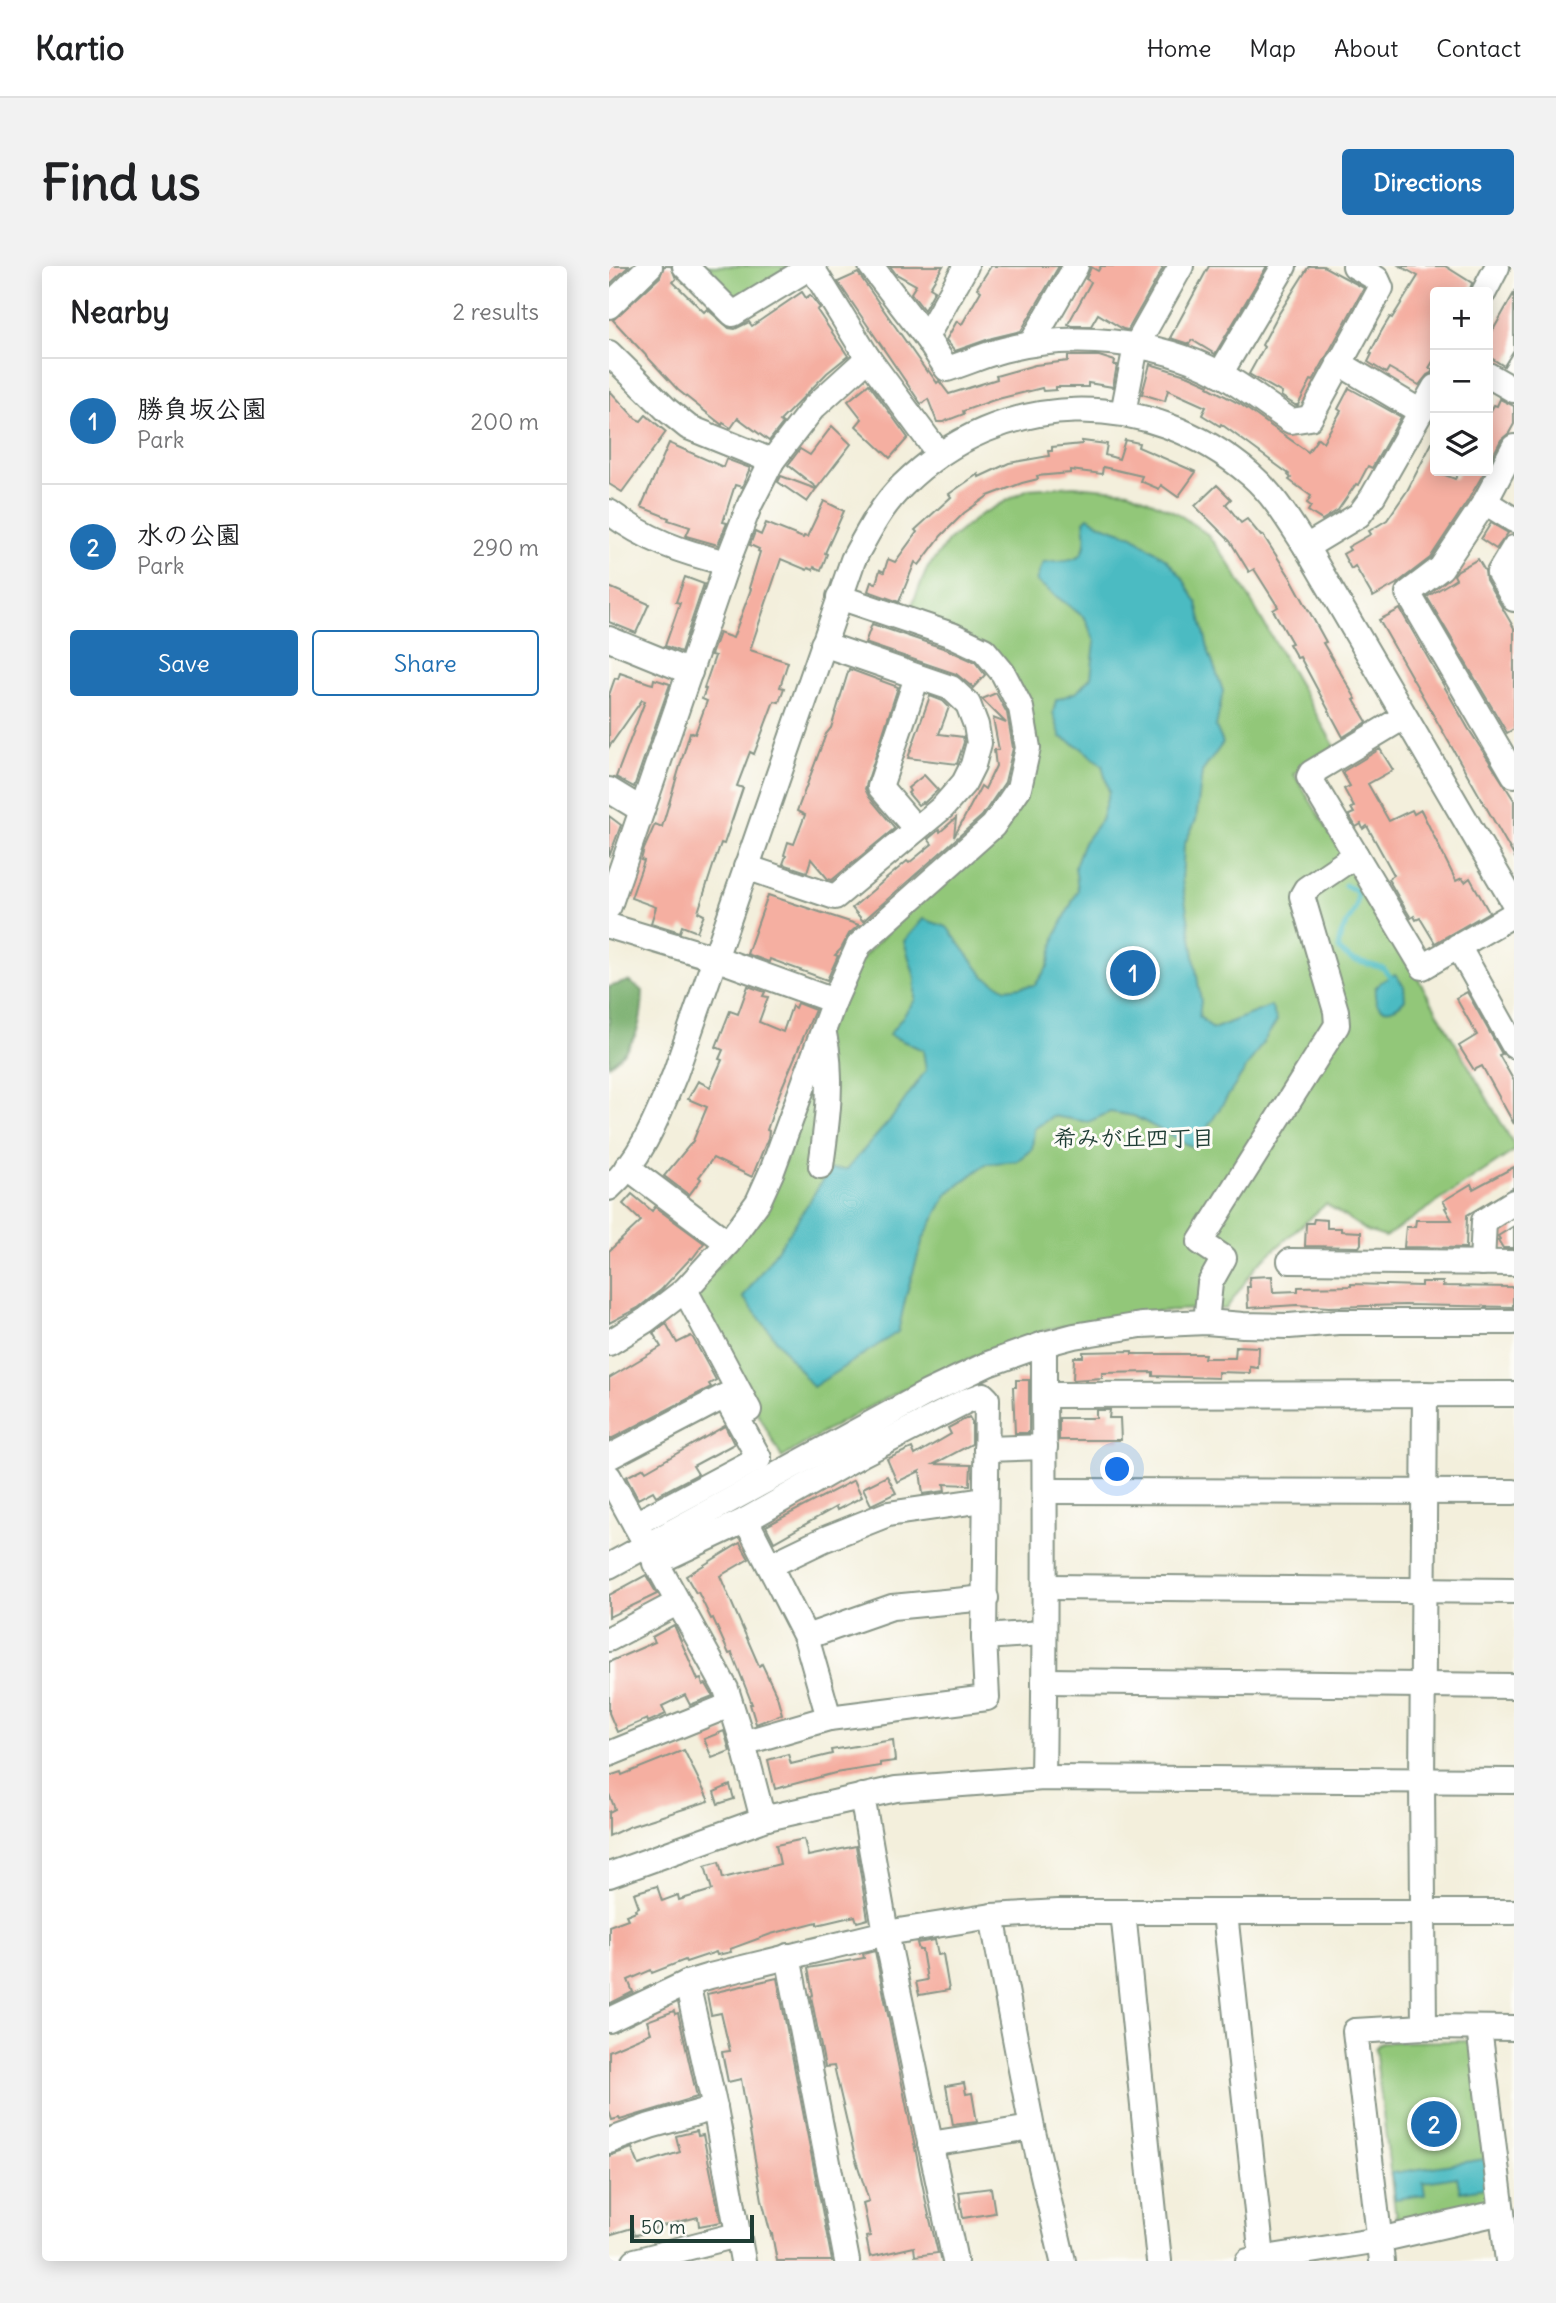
<!DOCTYPE html>
<html lang="en">
<head>
<meta charset="utf-8">
<style>
  :root { --surface:#fff; --page:#f2f2f2; --text:#202124; --muted:#757577; --line:#e0e0e0; --accent:#1f6fb2 }
  body { margin:0; font-family:Delius,"Klee One",sans-serif; background:var(--page); color:var(--text) }
  .controls { position:absolute; right:21px; top:21px; display:grid; overflow:hidden; border-radius:7px; box-shadow:0 4px 18px #0003 }
  .controls button { width:63px; height:63px; display:grid; place-items:center; padding:0; border:0; border-bottom:2px solid var(--line); background:var(--surface); color:var(--text); font:35px sans-serif }
  .scale { position:absolute; left:21px; bottom:18px; width:124px; box-sizing:border-box; padding-left:7px; border:4px solid #1f3d34; border-top:0; font-size:19px; line-height:24px; white-space:nowrap; color:#1f3d34; -webkit-text-stroke:5px #fdfcf7; paint-order:stroke }
  .you { position:absolute; left:509px; top:1204px; width:24px; height:24px; margin:-18px; border:5px solid #fff; border-radius:50%; background:#1a73e8; box-shadow:0 0 0 10px #1a73e833 }
  .badge { display:grid; place-items:center; width:46px; height:46px; border-radius:50%; background:var(--accent); color:#fff; font-size:23px; font-weight:700 }
  .pin { position:absolute; translate:-50% -50%; border:4px solid #fff; box-shadow:0 2px 7px #0006 }
  .list { margin:0; padding:0; list-style:none }
  h2 { display:flex; justify-content:space-between; align-items:center; height:91px; margin:0; padding:0 28px; font-size:30px }
  h2 small { font-size:23px; font-weight:400; color:var(--muted) }
  .list li { display:grid; grid-template-columns:46px 1fr auto; gap:21px; align-items:center; box-sizing:border-box; height:126px; padding:0 28px; border-top:2px solid var(--line) }
  .list b { display:block; font-size:26px; white-space:nowrap }
  .list p { margin:0; font-size:23px; white-space:nowrap; color:var(--muted) }
  .list em { font-size:23px; font-style:normal; color:var(--muted) }
  .actions { display:flex; gap:14px; padding:21px 28px }
  .actions a { flex:1; padding:16px 0; border:2px solid var(--accent); border-radius:7px; text-align:center; font-size:24px; color:var(--accent) }
  .actions .main { background:var(--accent); color:#fff }
  .icon { flex:none; width:38px; height:38px; fill:none; stroke:currentColor; stroke-width:2; stroke-linecap:round; stroke-linejoin:round }
  .map { position:relative; flex:none; width:905px; height:1995px; overflow:hidden; border-radius:7px }
  header { display:flex; align-items:center; gap:42px; box-sizing:border-box; height:98px; padding:0 35px; background:var(--surface); border-bottom:2px solid var(--line) }
  header strong { font-size:33px }
  nav { display:flex; gap:38px; margin-inline-start:auto; font-size:24px }
  .intro { display:flex; align-items:center; justify-content:space-between; box-sizing:border-box; height:168px; padding:0 42px }
  h1 { margin:0; font-size:49px }
  .button { padding:18px 32px; border-radius:7px; background:var(--accent); color:#fff; font-size:24px; font-weight:700 }
  main { display:flex; gap:42px; padding:0 42px }
  aside { flex:1; background:var(--surface); border-radius:7px; box-shadow:0 4px 18px #0003 }
  .map>svg:first-child { display:block }
</style>
</head>
<body>
<header>
<strong>Kartio</strong>
<nav><a>Home</a><a>Map</a><a>About</a><a>Contact</a></nav>
</header>
<div class="intro"><h1>Find us</h1><a class="button">Directions</a></div>
<main>
<aside>
<h2>Nearby<small>2 results</small></h2>
<ul class="list">
<li><span class="badge">1</span><div><b>勝負坂公園</b><p>Park</p></div><em>200 m</em></li>
<li><span class="badge">2</span><div><b>水の公園</b><p>Park</p></div><em>290 m</em></li>
</ul>
<div class="actions"><a class="main">Save</a><a>Share</a></div>
</aside>
<div class="map">
<svg width="905" height="1995" viewBox="0 0 905 1995">
  <rect width="100%" height="100%" fill="#fdfcf7"/>
  <filter id="ink" filterUnits="userSpaceOnUse"><feTurbulence type="fractalNoise" baseFrequency=".0143" numOctaves="2"/><feDisplacementMap in="SourceGraphic" scale="14" xChannelSelector="R" yChannelSelector="G"/><feConvolveMatrix kernelMatrix="1 2 1 2 8 2 1 2 1" color-interpolation-filters="sRGB"/></filter>
  <filter id="wash" filterUnits="userSpaceOnUse"><feTurbulence type="fractalNoise" baseFrequency=".00686" numOctaves="4" result="noise"/><feDisplacementMap in="SourceGraphic" scale="28" xChannelSelector="R" yChannelSelector="G"/><feGaussianBlur stdDeviation="1.57" result="paint"/><feColorMatrix in="noise" values="0 0 0 0 0 0 0 0 0 0 0 0 0 0 0 0 0 1.4 0 .05"/><feComposite in="paint" operator="in"/></filter>
  <g filter="url(#wash)">
    <rect width="100%" height="100%" fill="#f3efdc"/>
    <g fill="#92c779" stroke="#588256" stroke-width="2">
      <path d="M87 0H186L123 36Z"/>
      <path d="M465 220 520 225 568 247 598 268 622 300 726 481 685 508 810 714 905 879V885L776 971 758 965 717 938 648 999 617 1043C559 1042 499 1049 442 1063 409 1072 378 1086 347 1099 286 1126 229 1156 173 1192L84 1027 119 989 245 700 415 528 401 403 299 348 318 303 340 274 371 249 419 223Z"/>
      <path d="M857 1775 864 1780 885 1934 880 1941 793 1958 787 1953 766 1782 772 1776Z"/>
    </g>
    <path fill="#75ac69" stroke="#4a744e" stroke-width="2" d="M19 715 34 725C33 759 28 779 0 799V721Z"/>
    <g fill="#4cbbc2" stroke="#367c7b" stroke-width="2">
      <path d="M479 251 493 259 524 270 557 293 573 311 588 337 600 386 614 425 607 461 614 477 593 506 587 554 575 579 573 614 592 735 590 750 604 763 662 740 668 755 585 882 525 850 501 846 479 856 444 850 425 863 423 883 408 895 377 898 339 927 314 973 297 1030 289 1066 204 1121 134 1031 181 966 220 904 238 903 283 852 317 804 314 784 280 769 306 734V712L295 675 314 653 338 661 375 710 397 723 426 719 439 700 447 669 469 624 466 600 474 578 492 554 500 526 493 499 471 481 452 471 444 447 447 434 468 426 482 411 486 376 476 352 427 315 434 296C469 293 481 296 475 255Z"/>
      <path d="M786 708 795 720 796 733C782 750 764 746 766 722L772 716Z"/>
      <path d="M877 1893 881 1921 851 1926 848 1911 814 1916 816 1929 786 1933 783 1907Z"/>
    </g>
    <g fill="none" stroke-linecap="round" stroke-linejoin="round">
      <path stroke="#4cbbc2" stroke-width="5" d="M736 619 747 625C754 648 727 660 730 684L743 694 774 702 781 710"/>
    </g>
    <g id="blocks">
      <g fill="#f5afa1">
        <path d="M0 0H20L0 19Z"/>
        <path d="M55 0H62L67 13 64 16 95 46 98 43 120 62 126 63 140 56 143 60 193 26 197 32 201 29 211 42 208 44 239 90 218 107 171 155 174 157 160 175 129 152 122 162 114 157 113 159 69 124 4 54 51 11Z"/>
        <path d="M281 0H334L321 21 326 24 315 44 302 27 307 19 287 8Z"/>
        <path d="M382 0H450L412 65 383 72 346 85 337 74 348 55 353 58 372 25 368 22Z"/>
        <path d="M492 0H550L554 2 519 64 514 63 489 48 482 60H463L459 58 482 16 477 13 482 1 489 5Z"/>
        <path d="M600 0H658L606 88 583 74 580 78 561 72Z"/>
        <path d="M700 0H714L755 22 704 115 702 114 689 139H686L672 130 673 127 640 108 655 81 653 79 669 49Z"/>
        <path d="M791 0H836L863 17 860 26H826V92L820 102 824 104 822 107 818 109 810 119 780 102 777 107 759 96 763 88 761 87 772 66 781 51 783 52 809 10Z"/>
        <path d="M249 7 318 106 319 104 328 117 330 115 340 128 388 113 387 110 426 99 459 95V90H490L506 95 505 99H508L504 121 479 117V121H447V124L434 125 433 122 385 134 354 145 355 148 334 156H328L319 133 312 138 229 16Z"/>
        <path d="M905 27V84L895 100 879 90V64L883 66Z"/>
        <path d="M541 98 580 110 600 119 599 121 631 138 699 186 709 172 714 176 732 145 729 143 740 122 792 151 763 202 759 200 749 219 747 218 729 244 713 254 699 245 702 240 698 237 702 230 680 214 682 212 679 209 680 208 612 158 611 160 593 149 597 141 559 124 556 135 533 128Z"/>
        <path d="M260 118 299 172 281 192 247 160 253 153 239 135Z"/>
        <path d="M0 124 27 153 32 155 37 149 57 166 13 226 0 218Z"/>
        <path d="M891 133 905 140V158L900 167 892 174 879 199V150L885 139 888 140Z"/>
        <path d="M223 160 242 178 208 222 179 199 191 183 201 189Z"/>
        <path d="M826 171V205L846 213 851 205H876L858 236 821 292 787 318 764 331 746 300 742 303 734 288 741 284 739 281 762 268 760 265 778 254 798 225Z"/>
        <path d="M516 174 530 177 529 181 587 206 569 231 552 219 550 223 531 215 533 210 494 201 493 208 461 204V207L428 210 429 213 413 217 379 230 355 247 332 270 310 299 306 296 290 336 259 325 262 316 267 317 271 304 275 306 279 293 286 296 308 266 306 264 342 231 340 228 369 208 370 211 400 197 440 190 439 185H443V181L473 178V175L498 178 496 189 510 193Z"/>
        <path d="M60 177 114 201 117 193 141 202 133 221 126 219 114 256 118 257 109 279 77 270 81 261 59 254 60 252 32 241Z"/>
        <path d="M172 210 207 223 198 236 169 216Z"/>
        <path d="M608 219 622 233 617 238 632 257 638 253 652 270 654 269 683 314 717 376 714 377 747 433 745 434 758 456 734 471 691 391 688 392 680 378 683 377 664 344 669 341 645 303 640 306 621 275 586 240Z"/>
        <path d="M215 235 235 245 216 287 218 288 212 304 205 301 204 304 199 302 198 304 172 293 141 384 179 396 171 421 175 422 170 436 165 435 145 488 141 486 128 520 134 522 115 578 112 577 104 600 89 646 95 649 88 666 73 660 71 666 42 657 47 641 22 632 35 595 32 594 35 583 46 558 53 561 81 466 86 468 98 435 93 433 97 423 95 422 106 390 102 389 110 367 124 372 142 323 140 322 151 286 149 285 150 283 141 279 146 266 152 269 157 257 194 272 195 270 198 271Z"/>
        <path d="M882 257 899 267 887 283 872 273Z"/>
        <path d="M869 293 876 305 877 314 905 362V463L898 467 818 331 847 313 845 309 849 304Z"/>
        <path d="M76 311 95 318 72 386 56 380 71 337 67 336Z"/>
        <path d="M0 321 40 338 27 367 0 356Z"/>
        <path d="M791 343 859 462 905 534V590L770 354Z"/>
        <path d="M263 358 337 383 366 396 376 409 364 422 362 418V420L347 408 256 377Z"/>
        <path d="M240 403 289 421 256 523 260 531 286 562 223 614 219 613 202 593 198 606 174 598 177 590 175 589 179 576 185 578 196 549 188 545 217 468 222 462Z"/>
        <path d="M11 407 40 417 44 418 45 413 61 418 25 521 7 511 36 435 33 434 0 481V429L6 412 9 413Z"/>
        <path d="M387 427 398 447 404 482 396 516 373 550 254 655 243 642 298 595 300 597 323 578 319 573 330 564 331 566 347 552 345 571 372 520 376 523 387 500 385 484H390L384 452 397 457 373 433Z"/>
        <path d="M321 430 334 435 340 441 330 468 354 471 355 476 348 498 299 492Z"/>
        <path d="M771 483 784 504 759 518 780 555 803 544 805 548 812 544 847 615 853 612 856 616 861 612 880 646 826 677 811 652 807 654 805 650 802 652 791 634 779 613 785 609 758 560 754 563 752 558 747 561 740 549 745 547 742 542 745 541 735 523 741 520 733 506Z"/>
        <path d="M315 509 329 524 315 537 314 536 309 539 299 527 301 525 299 522Z"/>
        <path d="M0 550 12 559 0 591Z"/>
        <path d="M159 629 250 659 240 668 232 683 226 689 229 690 218 714 161 693 160 696 138 688Z"/>
        <path d="M139 720 156 726 154 730 159 731 150 756 174 766 183 740 186 742 188 737 206 744 171 826 158 864 160 865 159 872 143 911 104 892 90 911 92 913 80 929 55 910 84 875 98 841 79 833 89 815 101 821 113 794 110 793 114 784 107 781 121 745 129 748Z"/>
        <path d="M858 726 893 788 890 789 905 815V858L873 800 865 804 850 780 868 769 847 732Z"/>
        <path d="M905 901V921L858 949 857 982 795 981 797 961H806L807 954H843L836 942 838 941 834 935 862 918 864 923Z"/>
        <path d="M23 928 43 945 46 941 95 977 83 993 82 992 52 1024 29 1042 0 1057V985L32 955 14 938Z"/>
        <path d="M705 953 718 954V962H732V965L752 966V978L750 981 696 980 697 957H704Z"/>
        <path d="M905 960V982H894L889 974 891 973 889 970Z"/>
        <path d="M663 1010 664 1026 689 1025V1021L742 1020V1018L812 1020V1016H834V1020L904 1021V1041L796 1039 720 1041 688 1039 639 1042 638 1021H641L640 1011Z"/>
        <path d="M57 1057 68 1077 82 1070 84 1072 107 1114 100 1118 102 1121 0 1174V1112L52 1081 44 1067Z"/>
        <path d="M627 1080 650 1081 649 1102 641 1101V1107L609 1106V1112L544 1110V1106L493 1107V1112L464 1114 465 1091H474V1086L523 1085V1088H596L595 1092H626Z"/>
        <path d="M407 1114H420V1167H406L404 1121H407Z"/>
        <path d="M487 1144H501L500 1152H511L512 1174H450V1152H487Z"/>
        <path d="M360 1151 363 1156V1178L325 1198 362 1199 361 1219 335 1218 336 1225 314 1228 311 1205 288 1216 278 1193 303 1182 306 1189 342 1168 339 1162Z"/>
        <path d="M116 1160 125 1178 84 1200 89 1208 47 1230 44 1225 29 1233 17 1211 35 1202 37 1205Z"/>
        <path d="M278 1210 287 1227 262 1239 254 1222Z"/>
        <path d="M245 1214 253 1231 228 1244 227 1241 165 1276 157 1260Z"/>
        <path d="M131 1277 140 1293 111 1310 150 1400 153 1398 168 1430 173 1448 147 1458 141 1438H143L123 1387 120 1388 104 1352 102 1353 89 1326 87 1327 77 1310Z"/>
        <path d="M37 1309 48 1328 0 1351V1329Z"/>
        <path d="M65 1359 89 1414 92 1413 94 1419 97 1418 104 1430 81 1439 76 1429 53 1440 57 1448 39 1456 38 1453 8 1466 0 1447V1396L46 1376 43 1371Z"/>
        <path d="M115 1465 121 1485 103 1492 95 1473Z"/>
        <path d="M284 1474 286 1495 271 1497V1500L226 1507 166 1523 159 1494 179 1488 182 1498 223 1488 222 1484Z"/>
        <path d="M75 1484 100 1535 19 1561 0 1570V1546L6 1543 0 1528V1510L12 1506 13 1509Z"/>
        <path d="M121 1519 125 1533 109 1538 105 1526Z"/>
        <path d="M195 1573 199 1590 247 1580 259 1653 248 1656 246 1650 208 1659V1656L162 1668 121 1683 122 1686 108 1689 107 1686 77 1696 76 1694 43 1707 42 1704 19 1714 24 1726 0 1738V1660L19 1653 17 1649 27 1645 26 1643 30 1641 25 1627 48 1620 53 1635 69 1629 70 1634 103 1624 96 1600 110 1596 114 1612 171 1598 167 1579Z"/>
        <path d="M326 1674 329 1689 334 1688 340 1724 310 1729 307 1716 318 1714 313 1684H310L308 1677Z"/>
        <path d="M266 1685 318 1941 329 1987 306 1990 305 1981 261 1991 257 1971 261 1970 254 1937 260 1935 246 1891 225 1800 216 1801 202 1730 204 1729 199 1702 255 1692 254 1688Z"/>
        <path d="M168 1712 223 1995H168L163 1968 162 1969 153 1934 132 1813 119 1816 113 1786 121 1785 112 1747 102 1749 98 1728Z"/>
        <path d="M65 1745 66 1748 69 1747 88 1831 11 1854 10 1852 3 1854 0 1845V1785L42 1767 38 1755Z"/>
        <path d="M355 1817 357 1828 363 1827 368 1856 344 1859 337 1820Z"/>
        <path d="M88 1865 89 1870 94 1869 112 1956 90 1960 89 1951 45 1962V1964L33 1968 25 1969 23 1962 0 1969V1890L23 1882 30 1899 71 1886 67 1870Z"/>
        <path d="M382 1922 386 1947 354 1952 350 1926Z"/>
      </g>
    </g>
  </g>
  <g filter="url(#ink)">
    <use href="#blocks" fill-opacity="0" stroke="#899688" stroke-width="2"/>
    <g fill="none" stroke-linecap="round" stroke-linejoin="round">
      <g stroke="#899688" stroke-width="28">
        <g id="minor">
          <path d="M76 0 124 48 203 0"/>
          <path d="M202 0 259 92 330 188"/>
          <path d="M262 0 317 71 338 103C357 97 375 89 394 84 463 66 547 74 610 107 635 121 659 140 682 155L701 152 772 22 768 13 746 0"/>
          <path d="M875 26 888 1"/>
          <path d="M0 40 41 0"/>
          <path d="M317 71 357 0"/>
          <path d="M422 78 467 0"/>
          <path d="M0 87 58 144 79 161 163 195"/>
          <path d="M730 97 812 146"/>
          <path d="M611 108 675 0"/>
          <path d="M879 109 905 124"/>
          <path d="M514 147 527 80 572 0"/>
          <path d="M905 181 876 236 832 302 799 327 905 509"/>
          <path d="M876 236 905 254"/>
          <path d="M0 246C38 274 72 286 118 297"/>
          <path d="M697 281 750 249 764 230 826 121"/>
          <path d="M905 282 890 307 905 333"/>
          <path d="M0 373 81 406"/>
          <path d="M795 451 702 507 700 511 814 701 905 648"/>
          <path d="M0 524 33 544"/>
          <path d="M307 563 271 521 308 411"/>
          <path d="M137 601 226 631 334 541 355 517 364 499 370 477 367 459 359 438 342 422 214 378"/>
          <path d="M0 640 118 297 141 238 163 195 204 142 259 92"/>
          <path d="M0 660 106 692 225 735 163 905 149 936 119 977 76 1024 37 1054 0 1077"/>
          <path d="M849 680 905 780"/>
          <path d="M225 735 250 679 384 560 410 522 419 482 412 442 394 407 375 384 343 369 230 331"/>
          <path d="M212 900C218 857 225 810 215 768"/>
          <path d="M18 901 119 977"/>
          <path d="M0 922C34 891 49 849 66 808L244 294C258 268 272 240 294 219 391 123 539 120 642 209 665 229 680 255 697 281L905 637"/>
          <path d="M681 995 905 997"/>
          <path d="M873 997 875 955 905 936"/>
          <path d="M76 1024 140 1144"/>
          <path d="M597 1056 601 1017 615 992 591 976 728 759 727 745 693 630 697 623 747 589"/>
          <path d="M435 1078V1129"/>
          <path d="M377 1183 436 1181"/>
          <path d="M0 1191 116 1130 150 1192 26 1258"/>
          <path d="M0 1211 117 1423 134 1477 151 1542 158 1552"/>
          <path d="M437 1225 905 1226"/>
          <path d="M137 1254 197 1371 220 1452"/>
          <path d="M46 1297 137 1254 253 1188 357 1135 374 1129 378 1133 375 1371 378 1432 220 1452 134 1477"/>
          <path d="M162 1299 216 1273 279 1248 375 1234"/>
          <path d="M0 1300 318 1127 379 1098 435 1078 465 1070 532 1059 597 1056 634 1059 680 1060 729 1056H905"/>
          <path d="M437 1321 905 1325"/>
          <path d="M197 1371 283 1341 377 1332"/>
          <path d="M375 1371 434 1367"/>
          <path d="M0 1373 68 1337"/>
          <path d="M435 1415 905 1420"/>
          <path d="M0 1488 121 1439"/>
          <path d="M434 1512C436 1384 436 1257 435 1129L905 1128"/>
          <path d="M253 1530 277 1667 346 1995"/>
          <path d="M0 1609 158 1552 287 1523 434 1512 905 1515"/>
          <path d="M514 1646 550 1995"/>
          <path d="M616 1647 653 1992"/>
          <path d="M383 1650 423 1862 454 1995"/>
          <path d="M179 1690 238 1995"/>
          <path d="M78 1717 106 1842 134 1995"/>
          <path d="M0 1754 78 1717 101 1710 277 1667 383 1650 449 1646H905"/>
          <path d="M815 1761 813 1516 816 1128"/>
          <path d="M870 1762 899 1995"/>
          <path d="M0 1875 41 1860 106 1842"/>
          <path d="M321 1878 423 1862"/>
          <path d="M26 1995 128 1969"/>
          <path d="M639 1995 770 1974 893 1946"/>
          <path d="M773 1995 746 1765 815 1761 905 1762"/>
        </g>
      </g>
      <use href="#minor" stroke="#fff" stroke-width="24"/>
    </g>
  </g>
  <g text-anchor="middle" dominant-baseline="central" stroke-width="6" stroke-linejoin="round" paint-order="stroke">
    <g font-size="23" font-weight="bold" fill="#1f3d34" stroke="#fdfcf7">
      <text x="525" y="871">希みが丘四丁目</text>
    </g>
  </g>
</svg>
<div class="controls">
<button>+</button>
<button>−</button>
<button><svg class="icon" aria-label="layers" viewBox="0 0 24 24"><path d="M12 4l9 5-9 5-9-5zM3 14l9 5 9-5"/></svg></button>
</div>
<div class="scale">50 m</div>
<div class="you"></div>
<div class="pin badge" style="left:524px;top:707px">1</div>
<div class="pin badge" style="left:825px;top:1858px">2</div>
</div>
</main>
</body>
</html>
